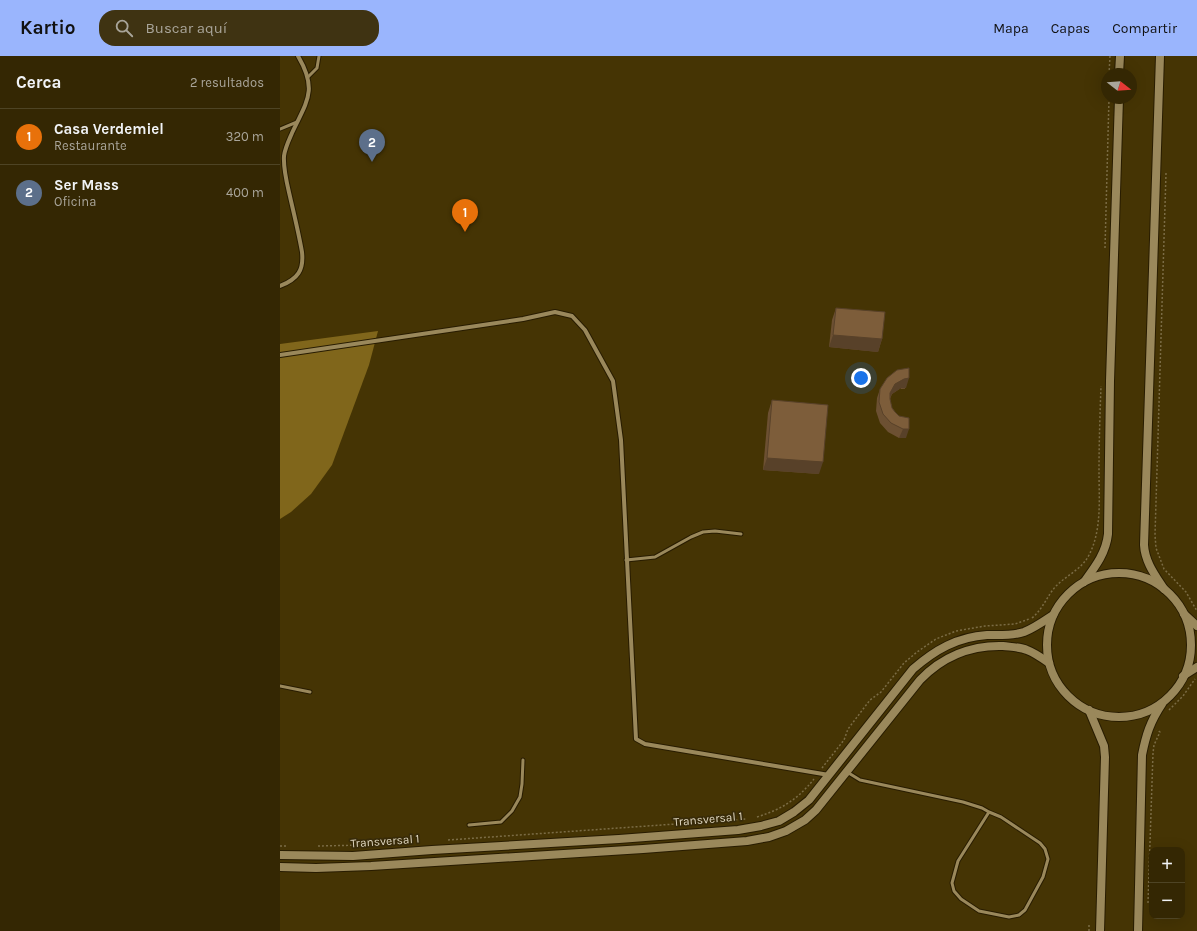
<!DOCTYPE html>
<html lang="es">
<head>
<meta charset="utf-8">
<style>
  :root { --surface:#342703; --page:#3f3312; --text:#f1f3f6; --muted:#a9a59a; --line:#4e4425; --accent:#9ab5fd }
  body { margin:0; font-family:Karla,sans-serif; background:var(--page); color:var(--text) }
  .controls { position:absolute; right:12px; bottom:12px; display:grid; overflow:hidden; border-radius:8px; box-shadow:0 4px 16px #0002 }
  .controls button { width:36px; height:36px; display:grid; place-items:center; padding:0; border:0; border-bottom:1px solid var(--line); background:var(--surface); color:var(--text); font:20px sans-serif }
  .compass { position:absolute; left:821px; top:12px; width:36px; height:36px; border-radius:50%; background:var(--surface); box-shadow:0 4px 16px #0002; rotate:107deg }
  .you { position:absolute; left:581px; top:322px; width:14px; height:14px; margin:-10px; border:3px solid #fff; border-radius:50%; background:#1a73e8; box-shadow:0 0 0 6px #1a73e833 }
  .badge { display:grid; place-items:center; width:26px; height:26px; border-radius:50%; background:var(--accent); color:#fff; font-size:13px; font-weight:700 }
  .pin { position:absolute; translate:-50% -33px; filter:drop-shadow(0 1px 2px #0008) }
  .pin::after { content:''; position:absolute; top:21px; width:14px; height:12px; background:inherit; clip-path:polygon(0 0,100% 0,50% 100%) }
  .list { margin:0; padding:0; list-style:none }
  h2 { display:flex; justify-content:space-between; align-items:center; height:52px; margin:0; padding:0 16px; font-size:17px }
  h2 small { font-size:13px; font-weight:400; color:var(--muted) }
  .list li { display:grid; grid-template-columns:26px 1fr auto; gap:12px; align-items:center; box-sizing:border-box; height:56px; padding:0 16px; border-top:1px solid var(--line) }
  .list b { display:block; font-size:15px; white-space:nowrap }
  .list p { margin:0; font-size:13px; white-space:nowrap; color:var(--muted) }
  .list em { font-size:13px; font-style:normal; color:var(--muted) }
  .icon { flex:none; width:22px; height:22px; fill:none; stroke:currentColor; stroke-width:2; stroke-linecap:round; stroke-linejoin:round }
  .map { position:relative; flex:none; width:917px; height:875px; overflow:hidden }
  header { display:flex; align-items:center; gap:24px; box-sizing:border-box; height:56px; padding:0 20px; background:var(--accent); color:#111 }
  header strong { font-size:19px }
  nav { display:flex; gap:22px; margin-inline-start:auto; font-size:14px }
  .search { width:280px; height:36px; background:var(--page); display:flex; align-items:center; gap:10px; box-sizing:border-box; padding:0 14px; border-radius:16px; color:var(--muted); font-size:15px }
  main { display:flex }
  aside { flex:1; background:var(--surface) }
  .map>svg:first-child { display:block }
</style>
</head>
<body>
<header>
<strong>Kartio</strong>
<div class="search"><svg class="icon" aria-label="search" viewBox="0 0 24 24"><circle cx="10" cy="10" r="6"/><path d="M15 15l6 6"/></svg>Buscar aquí</div>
<nav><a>Mapa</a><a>Capas</a><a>Compartir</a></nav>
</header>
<main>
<aside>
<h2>Cerca<small>2 resultados</small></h2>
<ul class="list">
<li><span class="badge" style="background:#e8710a">1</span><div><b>Casa Verdemiel</b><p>Restaurante</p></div><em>320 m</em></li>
<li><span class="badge" style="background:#5c6f8a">2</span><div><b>Ser Mass</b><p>Oficina</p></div><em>400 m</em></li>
</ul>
</aside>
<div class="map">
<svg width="917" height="875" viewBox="0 0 917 875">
  <rect width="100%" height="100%" fill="#453404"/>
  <path fill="#80661b" d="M98 275 89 309 52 409 31 438 11 456 0 463V288Z"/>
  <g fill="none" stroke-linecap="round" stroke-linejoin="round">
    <g stroke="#281c00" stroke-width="5">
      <g id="lane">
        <path d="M28 21 37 12 39 0"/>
        <path d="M0 73 17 66"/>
        <path d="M346 504 375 501 411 481 423 476 435 475 461 478"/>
        <path d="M0 630 30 636"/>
        <path d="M567 716 580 724 683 746 702 752 709 756 721 761 760 787 765 793 768 803 763 821 745 854 739 859 729 861 699 855 681 843 674 835 672 827 678 805 709 756"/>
        <path d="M189 769 221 766 232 755 240 741 242 728 243 704"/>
      </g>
    </g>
    <g stroke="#281c00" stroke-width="6">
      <g id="street">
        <path d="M0 230C18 223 24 214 22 196 19 179 15 162 11 145 8 131 3 115 4 100 5 92 9 84 12 77 27 45 38 34 18 0"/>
        <path d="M0 299 243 263 275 256 292 260 305 274 333 325 341 384 356 683 365 688 549 719"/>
      </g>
    </g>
    <g stroke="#281c00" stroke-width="10">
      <g id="secondary">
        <path d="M880 0 864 489C865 506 875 519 884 533"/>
        <path d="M839 18 840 0"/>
        <circle cx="839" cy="589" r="72"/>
        <path d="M804 526C815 511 826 497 828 478L830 325 839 42"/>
        <path d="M904 558 917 570"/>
        <path d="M903 620 917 611"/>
        <path d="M809 654 824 690 825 701 820 875"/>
        <path d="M0 799 73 800 152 794 339 783 458 774 481 770 499 765 514 756 529 744 633 613C655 594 677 581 707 579 719 579 732 580 744 576 754 572 764 565 773 559"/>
        <path d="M0 811 36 812 91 810 363 793 467 785 489 781 506 775 525 764 536 754 640 624C662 601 691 589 723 590 731 591 740 591 747 594 755 597 762 602 769 607"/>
        <path d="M858 875 862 699C866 679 870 666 882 648"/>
      </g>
    </g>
    <g stroke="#7b6c45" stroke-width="1.5" stroke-dasharray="2 2" stroke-linecap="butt">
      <path d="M829 18 830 0"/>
      <path d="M886 117 875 479 876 492 884 513 906 536 917 555"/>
      <path d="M825 192 829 42"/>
      <path d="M752 562C763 553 767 540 776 530 787 519 802 513 809 499 822 474 819 443 819 415 819 387 820 358 821 330"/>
      <path d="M889 654 903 640 915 623"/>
      <path d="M542 712 564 684 568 673 571 669 590 644 601 636 624 607 637 596 656 583 676 575 705 570 735 568 749 563"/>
      <path d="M477 761C502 753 517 744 534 723"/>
      <path d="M168 784 467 763"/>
      <path d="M0 790H6"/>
      <path d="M38 790 86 789 122 787"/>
      <path d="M868 847 873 697 874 689 880 676 877 674"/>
      <path d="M809 875V867"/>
    </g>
    <use href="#lane" stroke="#9a885b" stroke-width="3"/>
    <use href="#street" stroke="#9a885b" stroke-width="4"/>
    <use href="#secondary" stroke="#9a885b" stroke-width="8"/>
  </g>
  <g fill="#6c5032">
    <path d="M556 252 602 283 598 296 549 291 552 264Z"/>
    <path d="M621 332 612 338 610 343 612 352 615 356 619 360 626 382H619L608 376 600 367 596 355 597 342 600 333 626 332Z"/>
    <path d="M492 344 539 418 483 414 488 357Z"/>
  </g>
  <g fill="#584129">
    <path d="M553 279 602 283 598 296 549 291Z"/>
    <path d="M629 322 626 332H621L612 338 607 346 610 337 615 328 624 323Z"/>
    <path d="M623 373H629L626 382H619Z"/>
    <path d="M487 402 543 406 539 418 483 414Z"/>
  </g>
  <g fill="#7d5d3a" stroke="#584129">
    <path d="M556 252 605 256 602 283 553 279Z"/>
    <path d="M629 312V322L624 323 615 328 610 337V343L612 352 615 356 619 360 629 362V373H623L611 367 603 358 599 346 600 333 607 322 617 314Z"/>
    <path d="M492 344 548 349 543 406 487 402Z"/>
  </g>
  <g text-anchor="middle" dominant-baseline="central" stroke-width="3.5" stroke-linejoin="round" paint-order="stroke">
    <g font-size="12" fill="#dfd6bf" stroke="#382b09">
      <text transform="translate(428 763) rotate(-5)">Transversal 1</text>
      <text transform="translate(105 785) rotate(-4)">Transversal 1</text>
    </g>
  </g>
</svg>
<div class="controls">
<button>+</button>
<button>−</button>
</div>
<svg class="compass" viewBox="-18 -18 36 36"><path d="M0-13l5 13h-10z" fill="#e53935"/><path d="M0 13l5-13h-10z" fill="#a9a59a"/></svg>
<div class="you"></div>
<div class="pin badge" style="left:185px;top:176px;background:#e8710a">1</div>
<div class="pin badge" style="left:92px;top:106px;background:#5c6f8a">2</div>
</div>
</main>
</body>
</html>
